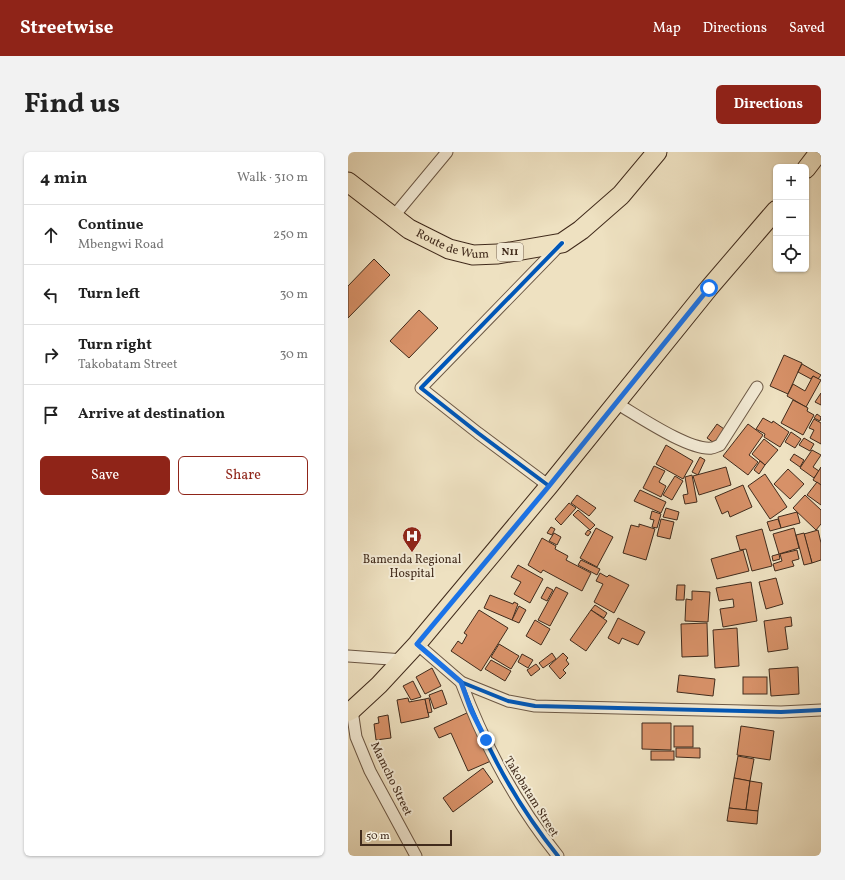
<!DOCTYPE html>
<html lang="en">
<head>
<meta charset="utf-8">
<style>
  :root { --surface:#fff; --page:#f2f2f2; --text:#222; --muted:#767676; --line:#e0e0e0; --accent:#8f2418 }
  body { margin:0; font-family:Vollkorn,serif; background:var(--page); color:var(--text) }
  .controls { position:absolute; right:12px; top:12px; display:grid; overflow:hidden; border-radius:6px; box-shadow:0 1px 3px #0004 }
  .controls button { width:36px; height:36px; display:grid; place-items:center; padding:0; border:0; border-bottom:1px solid var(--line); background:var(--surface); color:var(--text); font:20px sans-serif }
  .scale { position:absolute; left:12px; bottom:10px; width:92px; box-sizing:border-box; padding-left:4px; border:2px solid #412b1c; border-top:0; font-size:11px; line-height:14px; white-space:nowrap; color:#412b1c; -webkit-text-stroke:3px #f4ecd7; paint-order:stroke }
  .stop { position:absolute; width:12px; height:12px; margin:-9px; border:3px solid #1a73e8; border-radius:50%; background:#fff }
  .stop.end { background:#1a73e8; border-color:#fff; box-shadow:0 1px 4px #0008 }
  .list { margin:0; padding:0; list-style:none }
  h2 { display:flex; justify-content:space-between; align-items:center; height:52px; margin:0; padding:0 16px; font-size:17px }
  h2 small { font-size:13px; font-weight:400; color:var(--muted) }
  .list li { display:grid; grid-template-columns:26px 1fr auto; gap:12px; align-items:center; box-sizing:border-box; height:60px; padding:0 16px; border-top:1px solid var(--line) }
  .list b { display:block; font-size:15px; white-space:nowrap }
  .list p { margin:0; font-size:13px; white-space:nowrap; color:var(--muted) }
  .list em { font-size:13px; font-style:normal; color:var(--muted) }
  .actions { display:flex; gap:8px; padding:12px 16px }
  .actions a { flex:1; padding:9px 0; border:1px solid var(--accent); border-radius:6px; text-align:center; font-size:14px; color:var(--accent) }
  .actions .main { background:var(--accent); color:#fff }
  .icon { flex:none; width:22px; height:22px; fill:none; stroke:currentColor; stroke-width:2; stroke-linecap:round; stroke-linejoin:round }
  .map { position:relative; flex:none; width:473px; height:704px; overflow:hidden; border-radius:6px }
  header { display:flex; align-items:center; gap:24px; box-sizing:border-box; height:56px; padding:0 20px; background:var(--accent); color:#fff }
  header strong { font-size:19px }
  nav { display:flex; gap:22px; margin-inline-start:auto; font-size:14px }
  .intro { display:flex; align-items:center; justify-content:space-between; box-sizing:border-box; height:96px; padding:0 24px }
  h1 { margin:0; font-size:28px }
  .button { padding:10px 18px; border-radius:6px; background:var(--accent); color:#fff; font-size:14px; font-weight:700 }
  main { display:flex; gap:24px; padding:0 24px }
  aside { flex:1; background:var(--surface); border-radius:6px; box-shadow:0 1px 3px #0004 }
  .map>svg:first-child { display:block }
</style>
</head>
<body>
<header>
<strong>Streetwise</strong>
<nav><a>Map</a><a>Directions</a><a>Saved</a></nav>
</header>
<div class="intro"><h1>Find us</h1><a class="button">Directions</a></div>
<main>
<aside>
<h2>4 min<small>Walk · 310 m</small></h2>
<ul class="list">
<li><svg class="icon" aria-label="ahead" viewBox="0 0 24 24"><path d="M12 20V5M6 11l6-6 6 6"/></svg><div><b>Continue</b><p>Mbengwi Road</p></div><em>250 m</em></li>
<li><svg class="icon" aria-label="left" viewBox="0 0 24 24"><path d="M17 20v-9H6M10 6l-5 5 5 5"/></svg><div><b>Turn left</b></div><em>30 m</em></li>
<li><svg class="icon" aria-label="right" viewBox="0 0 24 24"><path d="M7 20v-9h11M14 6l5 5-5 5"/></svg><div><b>Turn right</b><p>Takobatam Street</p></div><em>30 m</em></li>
<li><svg class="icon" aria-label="arrive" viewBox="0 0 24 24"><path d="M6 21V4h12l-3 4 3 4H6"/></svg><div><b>Arrive at destination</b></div></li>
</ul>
<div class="actions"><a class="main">Save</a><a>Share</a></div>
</aside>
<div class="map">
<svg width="473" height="704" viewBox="0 0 473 704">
  <rect width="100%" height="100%" fill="#eee1c1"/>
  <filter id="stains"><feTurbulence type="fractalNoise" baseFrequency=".005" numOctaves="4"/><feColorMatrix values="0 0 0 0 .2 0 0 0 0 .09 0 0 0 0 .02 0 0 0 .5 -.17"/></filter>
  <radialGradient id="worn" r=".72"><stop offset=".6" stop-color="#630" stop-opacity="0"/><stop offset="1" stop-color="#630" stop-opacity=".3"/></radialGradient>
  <g fill="#d79168" stroke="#412b1c">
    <path d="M26 107 42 123 0 166V134Z"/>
    <path d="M71 158 90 176 61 206 42 189Z"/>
    <path d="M436 203 454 211 440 242 422 234Z"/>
    <path d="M454 212 473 223 470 227 465 224 463 227 450 220Z"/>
    <path d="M465 224 473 228 458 255 439 244 445 232 457 239Z"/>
    <path d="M473 241V253L467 250Z"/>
    <path d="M445 248 460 256 459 259 466 263 455 283 433 271Z"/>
    <path d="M469 262 473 265 472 269 466 266Z"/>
    <path d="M415 266 424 271 425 269 441 280 432 295 416 285 417 282 408 277Z"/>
    <path d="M466 267 473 271V292L462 286 466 278 461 276Z"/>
    <path d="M369 272 379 279 369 293 359 286Z"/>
    <path d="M400 272 415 283 401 303 410 310 400 323 375 304Z"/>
    <path d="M443 280 453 287 447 296 437 290Z"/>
    <path d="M456 286 466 292 462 299 451 293Z"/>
    <path d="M416 287 430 298 417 313 404 302Z"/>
    <path d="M318 293 345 309 335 327 308 312Z"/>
    <path d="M464 298 473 303 465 315 471 319 466 326 452 316Z"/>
    <path d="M446 302 456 308 452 315 442 308Z"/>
    <path d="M352 305 357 308 350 323 344 320Z"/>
    <path d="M412 309 417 313 411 322 406 318Z"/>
    <path d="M306 314 317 319 311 330 318 334 313 345 295 336Z"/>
    <path d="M378 315 383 333 351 343 345 324Z"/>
    <path d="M473 315V333L465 328Z"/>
    <path d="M440 317 456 332 442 347 426 332Z"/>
    <path d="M417 322 439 355 422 367 400 334Z"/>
    <path d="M344 323 349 350 337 352 335 343 340 342 337 325Z"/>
    <path d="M327 324 335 329 324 348 315 343Z"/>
    <path d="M469 330 473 333V353L459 343Z"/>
    <path d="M395 333 404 355 382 365 380 359 374 362 367 345Z"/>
    <path d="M292 338 318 350 313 361 286 349Z"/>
    <path d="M229 343 248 356 241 364 223 351Z"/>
    <path d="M457 343 473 358V372L468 378 445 356Z"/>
    <path d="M221 351 228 356 213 373 207 367Z"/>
    <path d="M318 356 331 360 329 368 315 365Z"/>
    <path d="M230 358 247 373 242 378 225 363Z"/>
    <path d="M304 359 313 362 309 376 304 375 306 368 302 367Z"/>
    <path d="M449 360 452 371 433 376 430 365Z"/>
    <path d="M313 367 326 370 322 387 309 384Z"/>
    <path d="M430 367 433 376 422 379 419 370Z"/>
    <path d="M291 372 307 377 298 408 275 401 283 373 291 375Z"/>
    <path d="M203 375 207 377 204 383 199 381Z"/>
    <path d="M248 376 265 385 249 415 232 406Z"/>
    <path d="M446 376 451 396 431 402 425 382Z"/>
    <path d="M414 377 424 414 404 419 398 397 392 398 388 384Z"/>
    <path d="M240 378 243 380 240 384 237 382Z"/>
    <path d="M470 378 473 391V408L464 411 456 382Z"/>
    <path d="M206 381 213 385 209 393 201 389Z"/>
    <path d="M456 381 464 411 456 413 448 383Z"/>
    <path d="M194 386 208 394 207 397 220 404 218 408 243 421 234 439 195 418 193 421 180 413Z"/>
    <path d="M395 398 401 419 369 427 363 407Z"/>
    <path d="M449 398 451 407 444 409 446 414 427 419 425 412 434 409 432 402Z"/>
    <path d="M431 402 432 407 425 409 424 404Z"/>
    <path d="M233 408 252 417 249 423 230 413Z"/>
    <path d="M170 413 195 427 182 451 166 442 173 430 163 425Z"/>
    <path d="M252 421 259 425 261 423 281 433 266 461 246 450 255 432 248 429Z"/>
    <path d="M428 426 435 452 418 457 411 430Z"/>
    <path d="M403 430 409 469 375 475 372 457 386 455 385 447 371 449 368 436Z"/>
    <path d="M329 433H337L336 448H328Z"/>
    <path d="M199 435 205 438 199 449 193 446Z"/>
    <path d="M208 435 220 441 202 474 190 468Z"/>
    <path d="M344 439 362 440 360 470 337 469 338 447 344 448Z"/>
    <path d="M142 443 165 452 166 450 170 452 164 468 136 456Z"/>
    <path d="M247 453 259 461 256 466 243 458Z"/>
    <path d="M171 454 178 458 171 471 164 468Z"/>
    <path d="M131 458 160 476 133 519 103 499 110 489 114 492 119 483 116 481Z"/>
    <path d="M243 458 259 469 238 499 222 488Z"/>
    <path d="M443 465 444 474 437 475 440 497 420 500 416 469Z"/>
    <path d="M270 466 297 480 290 493 274 486 271 492 260 486Z"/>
    <path d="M187 468 202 477 193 493 178 484Z"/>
    <path d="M359 471 360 504 334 505 333 472Z"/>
    <path d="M389 476 391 514 367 516 365 478Z"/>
    <path d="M151 492 171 504 163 517 143 505Z"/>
    <path d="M204 501 208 507 195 516 191 511Z"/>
    <path d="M215 501 220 506 218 508 221 512 215 518 218 521 212 527 201 514Z"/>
    <path d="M174 502 185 508 180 516 170 510Z"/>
    <path d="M143 508 163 519 157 529 137 517Z"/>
    <path d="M188 512 192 517 183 524 179 518Z"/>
    <path d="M450 515 451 542 423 544 421 517Z"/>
    <path d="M84 516 93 534 77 542 68 525Z"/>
    <path d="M331 523 367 527 365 544 329 540Z"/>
    <rect x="395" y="525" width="24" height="17"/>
    <path d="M65 529 73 545 63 548 55 534Z"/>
    <path d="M94 538 99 552 86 557 81 543Z"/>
    <path d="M60 546 61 550 77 547 81 565 53 571 49 548Z"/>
    <path d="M81 546 84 560 80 561 77 547Z"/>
    <path d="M121 560 143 609 120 619 103 581 91 586 86 576Z"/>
    <path d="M40 563 43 586 28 588 26 572 31 571 30 565Z"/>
    <path d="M294 571H323V598L294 597Z"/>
    <rect x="326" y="574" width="19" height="21"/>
    <path d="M393 574 426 579 422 608 389 603Z"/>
    <path d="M328 596H352V606L328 605Z"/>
    <rect x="303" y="599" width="23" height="9"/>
    <path d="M390 604 406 607 402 629 386 626Z"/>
    <path d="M135 616 145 630 105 660 95 646Z"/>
    <path d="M386 626 402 629 398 658 381 656Z"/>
    <path d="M402 629 414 631 410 659 398 658Z"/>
    <path d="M381 656 410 659 409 672 379 669Z"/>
  </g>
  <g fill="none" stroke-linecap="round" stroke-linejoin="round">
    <g stroke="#6c5845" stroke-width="13">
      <g id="minor">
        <path d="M45 65 99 0"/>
        <path d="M268 251C289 263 341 299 364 296 366 296 369 294 372 293L409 235"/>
        <path d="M201 334 130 281 73 236 213 92"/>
        <path d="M69 492 113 530 160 549 187 554 433 560 473 558"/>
        <path d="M0 504 56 508"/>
        <path d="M113 530C136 592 168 652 210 704"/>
        <path d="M4 558 8 585 22 619 68 704"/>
      </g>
    </g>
    <g stroke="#412b1c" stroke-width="20">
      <g id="primary">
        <path d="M458 17 471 0"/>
        <path d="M0 560 4 558 31 533 69 492 201 334 361 136 428 58"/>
      </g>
    </g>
    <g stroke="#412b1c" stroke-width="21">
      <g id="trunk">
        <path id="s1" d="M0 30 61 77 101 97 125 103 150 102 214 91 233 78 273 43 309 0"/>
      </g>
    </g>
    <use href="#minor" stroke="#f4ecd7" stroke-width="11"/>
    <use href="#primary" stroke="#eee1c1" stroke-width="18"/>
    <use href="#trunk" stroke="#eee1c1" stroke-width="19"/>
    <g stroke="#f4ecd7" stroke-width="6">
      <g id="cycleway">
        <path d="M201 334 130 281 73 236 214 91"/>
        <path d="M69 492 113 530 160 549 187 554 433 560 473 558"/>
        <path d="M113 530C136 592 168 652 210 704"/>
      </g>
    </g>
    <use href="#cycleway" stroke="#0057b8" stroke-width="4"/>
  </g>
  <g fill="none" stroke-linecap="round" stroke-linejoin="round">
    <path stroke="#1a73e8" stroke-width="5" d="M138 588 123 558 113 530 69 492 201 334 361 136"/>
  </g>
  <defs>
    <g id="hospital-pin" transform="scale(1)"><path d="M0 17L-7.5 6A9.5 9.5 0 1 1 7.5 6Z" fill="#8f2418" stroke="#f4ecd7"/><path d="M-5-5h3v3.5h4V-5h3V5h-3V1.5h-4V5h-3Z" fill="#fff"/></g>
  </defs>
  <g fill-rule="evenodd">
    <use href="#hospital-pin" x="64" y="384"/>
  </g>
  <g text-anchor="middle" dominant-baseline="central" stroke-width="4" stroke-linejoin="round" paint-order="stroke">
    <rect fill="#f4ecd7" stroke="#776554" stroke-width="1" x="149" y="91" width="26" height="18" rx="3"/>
    <g font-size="11" font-weight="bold" fill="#412b1c">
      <text x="162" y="100">N11</text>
    </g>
    <g font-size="12" fill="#412b1c" stroke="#f4ecd7">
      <text stroke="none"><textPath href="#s1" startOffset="124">Route de Wum</textPath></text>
      <text transform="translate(43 627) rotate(64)">Mamcho Street</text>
      <text transform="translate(183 645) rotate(58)">Takobatam Street</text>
    </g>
    <g font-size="12" fill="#412b1c" stroke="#f4ecd7">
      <text x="64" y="408">Bamenda Regional<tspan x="64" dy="14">Hospital</tspan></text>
    </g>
  </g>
  <rect width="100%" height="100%" filter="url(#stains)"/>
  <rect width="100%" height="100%" fill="url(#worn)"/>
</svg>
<div class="controls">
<button>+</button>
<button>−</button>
<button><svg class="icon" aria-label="locate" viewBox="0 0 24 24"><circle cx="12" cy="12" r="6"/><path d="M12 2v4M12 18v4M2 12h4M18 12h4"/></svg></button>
</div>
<div class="scale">50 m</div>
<div class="stop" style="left:361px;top:136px"></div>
<div class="stop end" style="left:138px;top:588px"></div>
</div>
</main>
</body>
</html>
